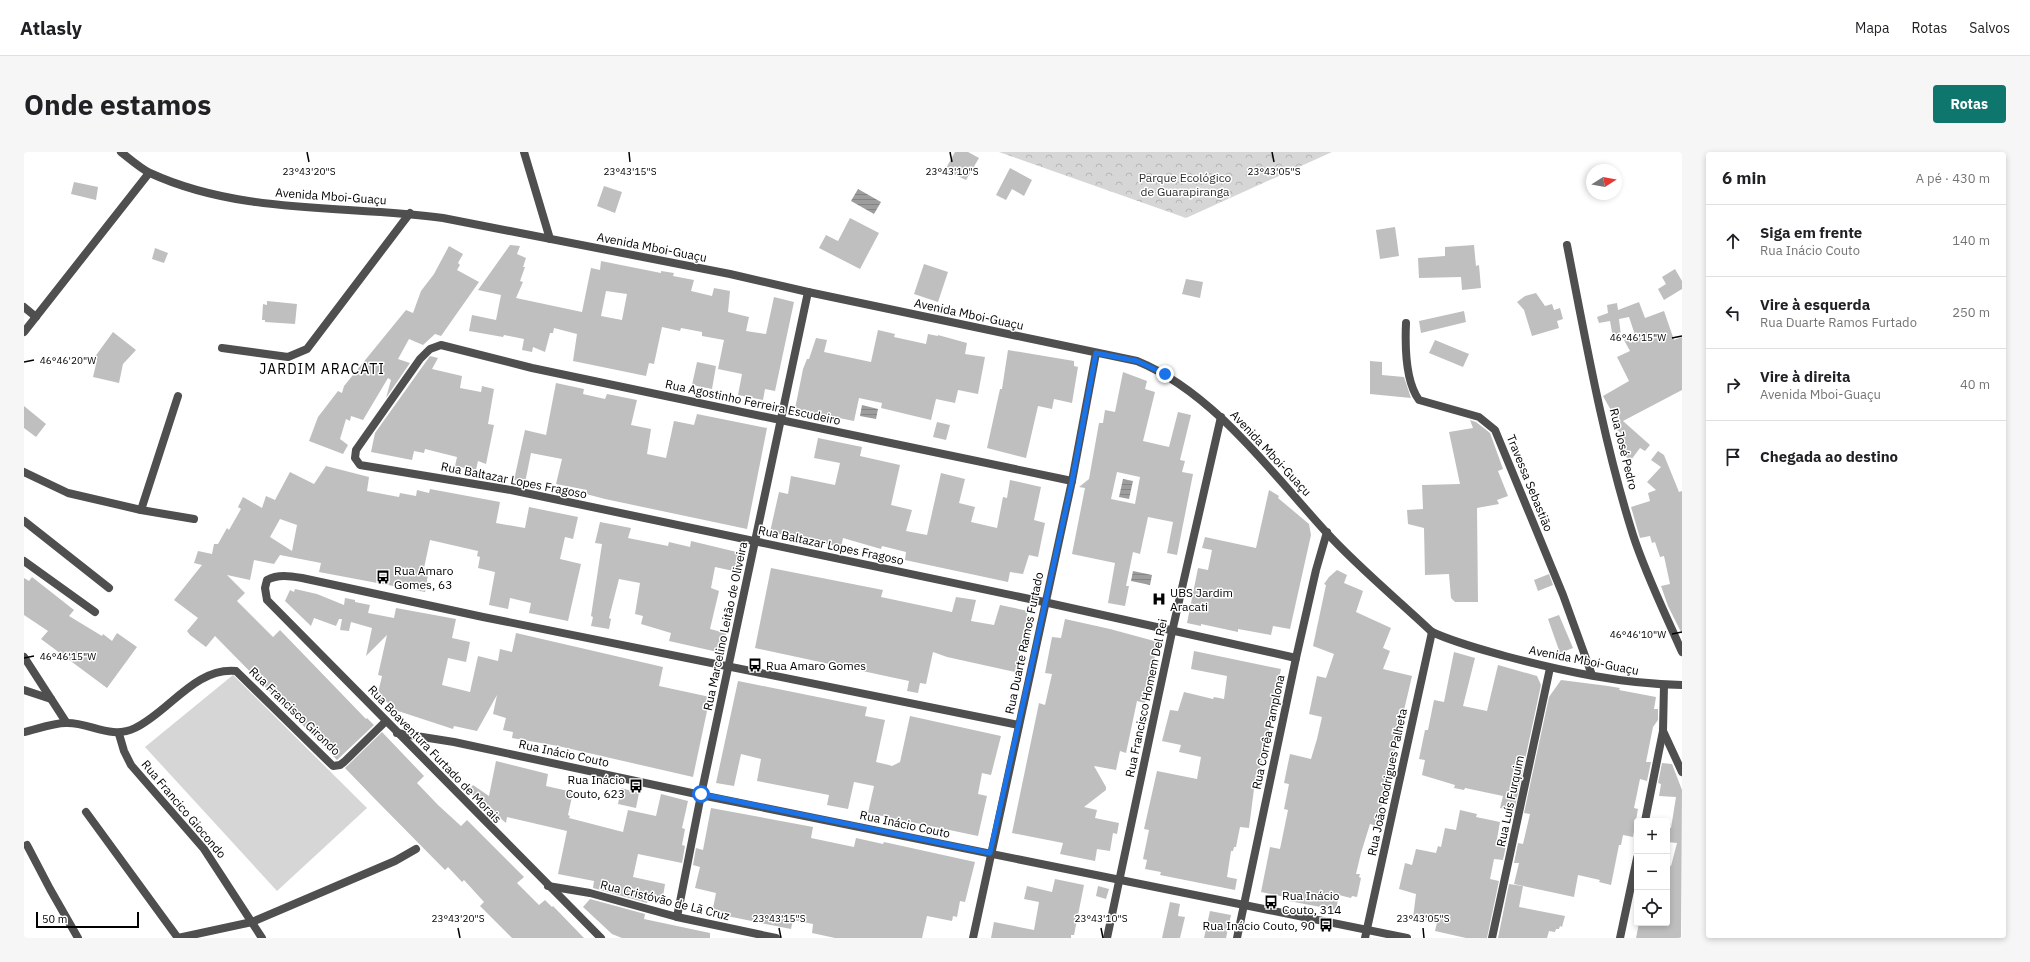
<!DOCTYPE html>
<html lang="pt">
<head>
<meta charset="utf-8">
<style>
  :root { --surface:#fff; --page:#f6f6f6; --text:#202124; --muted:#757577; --line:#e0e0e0; --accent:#0f766e }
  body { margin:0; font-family:"IBM Plex Sans",sans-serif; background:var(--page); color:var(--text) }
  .controls { position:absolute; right:12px; bottom:12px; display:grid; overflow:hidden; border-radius:4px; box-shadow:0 2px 6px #0003 }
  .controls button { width:36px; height:36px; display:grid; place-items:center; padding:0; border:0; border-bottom:1px solid var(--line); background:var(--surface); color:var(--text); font:20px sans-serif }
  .compass { position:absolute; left:1562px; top:12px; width:36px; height:36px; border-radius:50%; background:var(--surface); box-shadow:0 2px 6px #0003; rotate:79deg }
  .scale { position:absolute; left:12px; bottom:10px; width:103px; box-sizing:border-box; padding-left:4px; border:2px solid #000; border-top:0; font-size:11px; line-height:14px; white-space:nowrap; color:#000; -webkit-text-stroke:3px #fff; paint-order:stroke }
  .stop { position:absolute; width:12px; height:12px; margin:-9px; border:3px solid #1a73e8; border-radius:50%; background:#fff }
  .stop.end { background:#1a73e8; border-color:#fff; box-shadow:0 1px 4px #0008 }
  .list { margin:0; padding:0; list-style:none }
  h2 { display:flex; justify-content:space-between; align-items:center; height:52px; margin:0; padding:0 16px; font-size:17px }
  h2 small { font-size:13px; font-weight:400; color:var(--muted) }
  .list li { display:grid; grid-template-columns:26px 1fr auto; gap:12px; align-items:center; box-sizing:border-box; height:72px; padding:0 16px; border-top:1px solid var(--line) }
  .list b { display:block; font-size:15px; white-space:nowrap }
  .list p { margin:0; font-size:13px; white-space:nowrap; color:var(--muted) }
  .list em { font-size:13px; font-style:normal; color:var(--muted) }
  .icon { flex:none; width:22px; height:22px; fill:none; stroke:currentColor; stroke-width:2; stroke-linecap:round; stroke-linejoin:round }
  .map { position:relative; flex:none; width:1658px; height:786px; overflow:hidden; border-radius:4px }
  header { display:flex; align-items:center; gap:24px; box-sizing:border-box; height:56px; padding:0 20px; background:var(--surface); border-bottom:1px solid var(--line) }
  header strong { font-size:19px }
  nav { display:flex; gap:22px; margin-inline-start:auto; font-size:14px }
  .intro { display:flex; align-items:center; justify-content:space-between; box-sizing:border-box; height:96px; padding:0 24px }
  h1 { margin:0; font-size:28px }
  .button { padding:10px 18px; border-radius:4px; background:var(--accent); color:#fff; font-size:14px; font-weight:700 }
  main { display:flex; gap:24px; padding:0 24px }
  aside { flex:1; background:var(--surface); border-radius:4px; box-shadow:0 2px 6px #0003 }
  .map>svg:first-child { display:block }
</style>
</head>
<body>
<header>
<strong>Atlasly</strong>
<nav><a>Mapa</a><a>Rotas</a><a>Salvos</a></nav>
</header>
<div class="intro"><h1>Onde estamos</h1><a class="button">Rotas</a></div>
<main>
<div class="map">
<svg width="1658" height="786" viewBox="0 0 1658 786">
  <defs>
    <pattern id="park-crowns" width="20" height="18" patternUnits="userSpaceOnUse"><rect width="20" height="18" fill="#d6d6d6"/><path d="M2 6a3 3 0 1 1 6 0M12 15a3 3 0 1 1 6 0" fill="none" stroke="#b6b6b6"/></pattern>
    <pattern id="water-rules" width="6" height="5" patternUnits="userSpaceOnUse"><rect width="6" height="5" fill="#9d9d9d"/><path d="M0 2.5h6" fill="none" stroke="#858585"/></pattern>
  </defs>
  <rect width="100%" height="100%" fill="#fff"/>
  <path fill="url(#park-crowns)" d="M975 0H1308L1162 66Z"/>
  <path fill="#d6d6d6" d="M209 523 343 656 253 739 121 595Z"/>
  <g fill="url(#water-rules)">
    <path d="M834 37 857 50 850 62 827 49Z"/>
    <path d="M838 253 854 257 852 267 836 264Z"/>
    <path d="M1099 327 1109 329 1105 347 1095 345Z"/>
    <path d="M1109 419 1128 423 1126 433 1107 429Z"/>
  </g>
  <g fill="#bfbfbf" fill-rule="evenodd">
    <path d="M931 0H944L955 6 942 28 921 18Z"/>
    <path d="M986 16 1008 28 1000 44 988 37 982 48 972 43Z"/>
    <path d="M50 30 74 35 72 48 47 42Z"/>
    <path d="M580 34 598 40 591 61 573 54Z"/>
    <path d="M826 66 855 81 836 117 795 96 802 83 814 89Z"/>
    <path d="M1371 75 1375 104 1356 107 1352 78Z"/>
    <path d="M486 93 496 94 493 102 502 106 499 115H501L496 129 499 130 492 146 558 160 567 116 576 118 577 109 637 121V119L650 121 649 124 670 128 667 139 688 144 690 136 706 139 704 160 725 165 722 179 742 182 750 145 770 150 751 239 741 237 739 248 714 243 718 222 694 217 700 188 678 184V180L657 176 656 179 638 175 630 212 625 211 622 224 549 209 553 182 530 176 529 181H526L521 200 509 195 508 200 498 198 500 187 480 183 479 185 445 179 448 163 472 168 477 143 454 138ZM582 139 603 142 598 168 577 164Z"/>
    <path d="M1450 93 1452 114 1455 113 1457 136 1438 138 1437 125 1395 126 1394 106 1421 104V95Z"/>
    <path d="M425 94 439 102 434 111 436 113 433 118 455 130 417 184 411 182 399 193 385 187 374 207 386 211 362 246 367 228 364 226 339 268 327 264 326 269 322 267 316 287 324 293 319 302 285 289 294 265 314 239 318 241 320 234 382 158 389 161 397 139 410 122Z"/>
    <path d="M131 96 144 101 140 111 128 107Z"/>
    <path d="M900 112 924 120 914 150 890 142Z"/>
    <path d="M1651 117 1658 129V137L1640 148 1634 137 1642 132 1638 125Z"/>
    <path d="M1162 127 1179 130 1176 146 1158 142Z"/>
    <path d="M1512 141 1521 154 1528 152 1530 158 1536 156 1539 167 1533 169 1535 176 1508 184 1500 158 1493 150 1501 144Z"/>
    <path d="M243 149 273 152 271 172 241 170V168H238L239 152 243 153Z"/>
    <path d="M1615 150 1621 166 1640 159 1650 188 1658 185V238L1599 269 1626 293 1621 299 1616 296 1607 308 1598 302 1601 297 1596 293 1598 291 1593 287 1597 281 1588 274 1595 266 1589 262 1579 244 1605 229 1593 205 1606 199 1600 188 1611 183 1605 165 1595 167 1597 184 1589 186 1586 169 1575 171 1573 165 1584 161 1583 153 1593 151 1594 158Z"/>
    <path d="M1440 159 1442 170 1397 181 1395 169Z"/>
    <path d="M854 178 871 182 870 185 902 192 904 182 914 184V183L943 191 941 202 961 205 954 242 934 238 931 251 912 247 907 268 857 256 858 251 835 246 830 269 771 257 779 217 783 207H785L792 186 803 188 800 200 847 210Z"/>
    <path d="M89 180 112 198 99 212 95 231 69 225 73 208 70 206Z"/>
    <path d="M1411 188 1445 202 1439 215 1405 201Z"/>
    <path d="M984 198 1050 209V214L1054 215 1048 251 1030 247 1028 257 1014 254 1002 306 963 296 976 237H978Z"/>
    <path d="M406 204 414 206 408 217 438 224 436 236 457 240 458 234 470 237 464 272 470 273 462 312 454 309 452 318 431 314 433 305 401 297 400 301 390 299 388 308 347 300 351 281Z"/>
    <path d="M1346 209 1358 210V223L1380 225 1387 246 1346 242Z"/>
    <path d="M673 210 692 214 688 237 668 233Z"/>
    <path d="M1099 220 1123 229 1121 237 1131 240 1119 289 1145 295 1154 260 1167 263 1156 308 1161 309 1158 320 1169 322 1153 403 1143 401 1149 370 1124 365 1116 402 1109 400 1102 434H1105L1101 454 1084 451 1091 411 1048 402 1061 336 1055 335 1065 327 1075 271H1079L1081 258 1091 260ZM1093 320 1116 325 1111 352 1087 347Z"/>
    <path d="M532 231 560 237 559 242 581 247 583 242 613 248 607 273 627 277 623 302 642 306 650 269 670 273 673 262 743 276 723 377 581 347 562 342 563 338 532 332 538 307 507 301 501 331 490 328 501 278 522 283Z"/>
    <path d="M0 254 22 272 12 285 0 276Z"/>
    <path d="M1446 268 1452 270 1466 281 1479 317 1474 319 1484 344 1473 348 1475 352 1453 356 1454 450H1431L1427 446 1425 422 1401 423 1400 376 1384 372 1383 358 1399 357 1398 333 1436 332 1425 280 1449 276Z"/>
    <path d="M913 270 926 273 922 288 909 285Z"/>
    <path d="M794 286 838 295 836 304 876 313 867 353 888 358 882 379 903 383 917 321 941 327 935 351 951 355 947 370 973 376 979 345 983 346 986 328 1017 335 1010 368 1021 371 1014 405 1005 403 999 422 986 420 984 430 881 408 882 400 858 394 857 397 819 386 817 395 746 380 755 340 764 342 767 324 811 333 816 311 790 306Z"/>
    <path d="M1634 299 1640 303 1655 340 1658 339V482L1644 454 1637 434 1646 432 1640 404 1636 405 1631 390 1628 391 1626 384 1616 386 1607 355 1626 349 1624 341 1632 338 1623 330 1637 315 1627 308Z"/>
    <path d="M302 314 345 325 343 339 375 345 376 341 392 344 393 338 405 341 406 337 476 350 472 371 501 376 505 355 554 365 549 387 541 385 536 407 557 412 544 469 505 461 507 451 486 446 484 457 465 453 471 420 454 416 456 405 453 404 454 399 406 388 400 416 405 417 401 440 295 420 297 411 256 403 250 412 230 408 226 428 203 423 221 441 213 449 249 485 256 478 342 567 343 566 350 573 313 608 191 484 182 495 166 483 163 479 174 466 150 448 178 413 170 411 174 399 188 402 190 392H194L203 376 205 378 217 357 214 355 219 345 238 356 242 344 251 348 266 320 290 332ZM256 367 273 373 268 399 246 385Z"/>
    <path d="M1245 338 1255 344 1254 346 1285 372 1287 383 1266 477 1249 474 1247 483 1214 477V480L1177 472V474L1163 471 1174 416 1184 418 1188 398 1178 396 1181 385 1232 396Z"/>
    <path d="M576 370 607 376 604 386 644 394 645 390 666 395 667 389 717 401 714 420 691 415 687 436 695 439 686 477 702 481 698 501 645 489 647 481 617 472 619 464 611 462 616 431 595 427 585 466 587 467 585 477 567 474 569 465 567 464 578 392 571 391Z"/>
    <path d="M747 416 859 438 857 445 928 460 932 445 952 448 947 469 970 473 976 453 1004 459 991 520 923 505 909 500 902 532 896 531 894 541 883 539 885 529 731 496Z"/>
    <path d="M1313 418 1323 423 1320 431 1339 439 1332 460 1367 476 1359 496 1366 499 1359 517 1388 524 1353 674 1346 672 1337 701 1332 722H1336L1335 725 1337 726 1333 745 1328 744 1327 746 1315 743 1312 758 1265 749 1266 746 1237 740 1246 695 1256 697 1264 658 1260 657 1265 632 1260 631 1266 602 1287 607 1293 587 1298 565 1285 562 1293 524 1302 526 1310 502 1289 494 1302 433 1300 432 1305 425Z"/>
    <path d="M1525 422 1529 433 1514 439 1510 428Z"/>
    <path d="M8 425 50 458 45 464 78 484 79 482 88 489 93 481 113 495 83 536 17 487 24 479 0 463V426L5 429Z"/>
    <path d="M271 437 293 442 320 453 321 446 331 448V450L346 453 344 461 370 466 372 456 432 467 428 486 446 490 442 510 424 506 418 533 446 540 454 504 474 509 476 497 488 500 492 481 639 515 635 534 686 545 669 625 534 594 488 586 489 580 479 578 482 566 469 562 473 543 453 579 430 574 429 577 371 558 354 541 358 524 354 523 363 483 342 504 348 476 327 470 325 479 316 478 318 467H315L312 474 290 466 287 474 261 449 266 438 270 440Z"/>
    <path d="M1535 463 1549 496 1536 501 1524 467Z"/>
    <path d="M1041 467 1086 477 1134 490 1121 551 1113 549 1102 601 1096 599 1092 618 1070 614 1082 635V638L1060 655 1073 658 1071 666 1095 671 1093 682 1089 681 1086 699 1073 697 1071 709 1036 702 1039 691 988 681 1015 551 1021 553 1028 522 1021 521 1028 485 1037 486Z"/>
    <path d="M1170 499 1257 517 1240 602 1230 637 1225 676 1216 675 1212 695H1210L1209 699H1207L1203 725 1213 727 1211 738 1136 723 1137 720 1121 717 1123 708 1119 707 1125 678 1120 677 1133 619 1173 627 1177 605 1155 600 1157 593 1138 589 1146 558 1154 559 1160 540 1189 547 1190 545 1200 547 1203 524 1167 517Z"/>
    <path d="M1430 500 1451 506 1439 554 1463 559 1474 513 1513 524 1517 533 1490 659 1476 656 1479 644 1441 636 1440 638 1430 636 1431 633 1398 623 1401 608 1395 607 1401 578H1404L1410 548 1420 550Z"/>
    <path d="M1537 528 1584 534 1596 536 1595 538 1632 545 1630 557H1634V568L1629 575 1622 610H1627L1623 629 1616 627 1610 656 1614 657 1609 685 1599 683 1597 693H1595L1587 733 1575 730 1576 728 1554 723 1550 745 1490 732 1495 711H1490L1494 691 1499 692 1506 662 1500 661 1525 545Z"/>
    <path d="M714 529 843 555 841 564 861 568 852 610 865 613 868 614 876 610 886 564 977 584 967 623 958 621 954 642 963 644 954 684 844 661 850 634 830 630 824 657 803 653 805 643 733 629 737 607 717 602 710 634 692 631Z"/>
    <path d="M358 580 400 624 393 631 414 653 437 674 443 668 500 725 493 731 515 753 521 748 528 755 529 754 560 786H488L456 754 460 750 440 728 438 730 424 715 421 718 349 645 321 616Z"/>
    <path d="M472 609 524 622 522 634 549 640 544 663 546 664 545 666 599 680 604 658 632 664 637 642 664 649 658 676 661 677 658 693 661 694 658 711 614 702 609 725 641 732 638 751 624 748 623 751 569 736 570 729 534 722 543 679 483 665 482 671 444 639 449 633 465 644Z"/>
    <path d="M1638 611 1648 612 1658 638 1657 786H1612L1615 771H1643V713L1647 714 1653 691 1643 690V676H1647L1652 645 1635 644 1637 632 1634 631Z"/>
    <path d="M597 636 615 641 612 656 594 652Z"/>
    <path d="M687 656 789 675 787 686 830 695 832 686 859 692 860 690 951 710 941 750 936 749 933 765 929 764 928 769 903 764 898 786H811L788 781 789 772 769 768 767 777 688 761 692 741 671 736 676 715 669 713 672 696 679 698Z"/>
    <path d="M1436 658 1453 662 1452 665 1476 670 1473 687 1483 689 1479 708 1470 707 1466 727 1475 729 1463 786H1442L1411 779 1413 770 1389 766 1392 742 1375 737 1381 711 1388 713 1392 697 1412 701 1414 694 1417 695 1421 676 1432 678Z"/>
    <path d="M1031 727 1060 733 1050 783H1047V786H967L970 770 1010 778 1015 750 1000 747 1003 734 1028 740Z"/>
    <path d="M1485 732 1499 734 1495 755 1541 764 1538 775 1536 774 1535 777H1532L1531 780 1525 779 1523 786H1474Z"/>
    <path d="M1074 734 1085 737 1082 747 1072 744Z"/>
    <path d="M566 747 621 762 620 767 686 781V786H598L588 782 559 755Z"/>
    <path d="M1146 750 1156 752 1154 764 1161 765 1156 786H1138Z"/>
    <path d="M1186 759 1207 763 1202 786H1180Z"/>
  </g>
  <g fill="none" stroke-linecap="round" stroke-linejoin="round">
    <g stroke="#4f4f4f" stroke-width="8">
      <path d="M97 0C106 7 116 16 126 21 217 63 322 53 419 66L706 122 784 140 1113 209C1189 240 1248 321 1302 380 1334 415 1373 447 1408 480 1432 491 1456 497 1481 504 1538 519 1598 532 1658 533"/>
      <path d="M500 0 526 87"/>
      <path d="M1543 93C1562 190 1579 288 1609 383 1622 423 1641 461 1658 500"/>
      <path d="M0 155 12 165"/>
      <path d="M1382 171C1381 194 1381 229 1395 248L1455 265 1471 278 1539 443 1568 523"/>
      <path d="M0 180 125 21"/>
      <path d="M198 196 264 205 283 197 386 61"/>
      <path d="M0 320 44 341 117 358 170 367"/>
      <path d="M1048 329 508 216 417 193 406 197 396 207 339 288 332 298 331 306 336 313 487 338 1020 450 1272 506"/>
      <path d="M117 358 154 244"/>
      <path d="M0 369 85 436"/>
      <path d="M0 409 71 460"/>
      <path d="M0 505 42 570"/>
      <path d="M1640 533 1639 579 1658 620"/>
      <path d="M0 538 27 547"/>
      <path d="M0 580C13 577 29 571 42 571 66 570 86 588 111 576 145 560 171 515 212 519L309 614 316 613 320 610 362 569"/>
      <path d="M373 581 430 590 677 643 1383 786"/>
      <path d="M95 582 100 599 107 613 180 697 238 786"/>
      <path d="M62 660 154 786"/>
      <path d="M1621 669 1639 579"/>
      <path d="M3 693 26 737 54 786"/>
      <path d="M524 734 566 741 653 765 752 786"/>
      <path d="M653 765 677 643 784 140"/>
      <path d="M154 786 228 770 371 709 392 697"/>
      <path d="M577 786 243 448 241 436 243 428C254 422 266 424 278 426L459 465 995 573"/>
      <path d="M949 786 1048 329 1072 201"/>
      <path d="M1083 786 1148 480 1197 265"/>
      <path d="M1213 786 1272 506 1292 418 1303 380"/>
      <path d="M1341 786 1408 480"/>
      <path d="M1468 786 1526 516"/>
      <path d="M1596 786 1613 706"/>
    </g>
  </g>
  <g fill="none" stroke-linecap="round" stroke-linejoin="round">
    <path stroke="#1a73e8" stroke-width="5" d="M677 642 966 701 1048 329 1072 201 1113 209 1141 222"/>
  </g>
  <path fill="none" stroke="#000" stroke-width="1.5" d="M283 0 285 10M605 0 606 10M926 0 928 10M1248 0 1250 10M1648 186 1658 184M0 210 10 208M1648 482 1658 480M0 506 10 504M434 776 436 786M755 776 757 786M1077 776 1079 786M1399 776 1400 786"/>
  <defs>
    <g id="bus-bare" transform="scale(1.08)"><path d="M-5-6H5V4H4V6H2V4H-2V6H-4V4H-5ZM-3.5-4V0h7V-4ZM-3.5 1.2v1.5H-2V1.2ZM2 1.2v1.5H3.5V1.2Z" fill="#000" stroke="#fff" stroke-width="2.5" paint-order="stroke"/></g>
    <g id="hospital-bare" transform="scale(1.08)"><path d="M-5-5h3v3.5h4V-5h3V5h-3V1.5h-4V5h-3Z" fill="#000" stroke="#fff" stroke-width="2.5" paint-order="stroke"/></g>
  </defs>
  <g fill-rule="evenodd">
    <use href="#bus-bare" x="359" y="425"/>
    <use href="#hospital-bare" x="1135" y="447"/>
    <use href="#bus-bare" x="731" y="513"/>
    <use href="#bus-bare" x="612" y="634"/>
    <use href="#bus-bare" x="1247" y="750"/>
    <use href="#bus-bare" x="1302" y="773"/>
  </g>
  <g text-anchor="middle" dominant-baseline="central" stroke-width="3" stroke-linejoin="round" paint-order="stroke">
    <g font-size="12" fill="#2d2d2d" stroke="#fff">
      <text x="1161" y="25">Parque Ecológico<tspan x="1161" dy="14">de Guarapiranga</tspan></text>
    </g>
    <g font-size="12" fill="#000" stroke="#fff">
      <text transform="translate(307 44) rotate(4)">Avenida Mboi-Guaçu</text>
      <text transform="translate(628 95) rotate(11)">Avenida Mboi-Guaçu</text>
      <text transform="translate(945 162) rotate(12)">Avenida Mboi-Guaçu</text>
      <text transform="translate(729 250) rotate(12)">Rua Agostinho Ferreira Escudeiro</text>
      <text transform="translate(1600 297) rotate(76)">Rua José Pedro</text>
      <text transform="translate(1247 301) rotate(47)">Avenida Mboi-Guaçu</text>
      <text transform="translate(490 328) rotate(11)">Rua Baltazar Lopes Fragoso</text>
      <text transform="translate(1506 331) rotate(68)">Travessa Sebastião</text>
      <text transform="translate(807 393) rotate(12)">Rua Baltazar Lopes Fragoso</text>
      <text transform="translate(701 474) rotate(-78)">Rua Marcelino Leitão de Oliveira</text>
      <text transform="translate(1000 491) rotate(-78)">Rua Duarte Ramos Furtado</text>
      <text transform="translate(1560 508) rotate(11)">Avenida Mboi-Guaçu</text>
      <text transform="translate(1122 546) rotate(-78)">Rua Francisco Homem Del Rei</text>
      <text transform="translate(271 559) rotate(44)">Rua Francisco Girondo</text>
      <text transform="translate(1244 580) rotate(-78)">Rua Corrêa Pamplona</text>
      <text transform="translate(540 601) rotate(12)">Rua Inácio Couto</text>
      <text transform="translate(411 602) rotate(46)">Rua Boaventura Furtado de Morais</text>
      <text transform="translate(1363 630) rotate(-78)">Rua João Rodrigues Palheta</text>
      <text transform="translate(1486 649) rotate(-78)">Rua Luís Furquim</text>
      <text transform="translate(160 657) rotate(50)">Rua Francico Giocondo</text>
      <text transform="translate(881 672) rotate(12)">Rua Inácio Couto</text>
      <text transform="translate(641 748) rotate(14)">Rua Cristóvão de Lã Cruz</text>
    </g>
    <g font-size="12" fill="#000" stroke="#fff" text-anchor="start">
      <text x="370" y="418">Rua Amaro<tspan x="370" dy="14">Gomes, 63</tspan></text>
      <text x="1146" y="440">UBS Jardim<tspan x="1146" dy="14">Aracati</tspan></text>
      <text x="742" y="513">Rua Amaro Gomes</text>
      <text x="601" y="627" text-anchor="end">Rua Inácio<tspan x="601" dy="14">Couto, 623</tspan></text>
      <text x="1258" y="743">Rua Inácio<tspan x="1258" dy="14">Couto, 314</tspan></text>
      <text x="1291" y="773" text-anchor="end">Rua Inácio Couto, 90</text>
    </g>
    <g font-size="14" letter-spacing="1" fill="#000" stroke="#fff">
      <text x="298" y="217">JARDIM ARACATI</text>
    </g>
  </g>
  <g font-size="10" text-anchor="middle" fill="#000" stroke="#fff" stroke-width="3" stroke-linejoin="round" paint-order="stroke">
    <text x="285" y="23">23°43'20"S</text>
    <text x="606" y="23">23°43'15"S</text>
    <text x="928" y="23">23°43'10"S</text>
    <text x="1250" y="23">23°43'05"S</text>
    <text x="1614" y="189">46°46'15"W</text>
    <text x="44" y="212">46°46'20"W</text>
    <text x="1614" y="486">46°46'10"W</text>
    <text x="44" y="508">46°46'15"W</text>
    <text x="434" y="770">23°43'20"S</text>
    <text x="755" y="770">23°43'15"S</text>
    <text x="1077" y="770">23°43'10"S</text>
    <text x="1399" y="770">23°43'05"S</text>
  </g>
</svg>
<div class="controls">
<button>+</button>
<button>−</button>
<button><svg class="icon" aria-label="locate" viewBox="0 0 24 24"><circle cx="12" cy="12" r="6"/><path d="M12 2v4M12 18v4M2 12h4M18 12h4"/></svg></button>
</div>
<svg class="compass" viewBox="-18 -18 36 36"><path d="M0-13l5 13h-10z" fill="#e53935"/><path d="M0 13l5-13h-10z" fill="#757577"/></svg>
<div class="scale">50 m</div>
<div class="stop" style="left:677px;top:642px"></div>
<div class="stop end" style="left:1141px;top:222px"></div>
</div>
<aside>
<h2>6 min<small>A pé · 430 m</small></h2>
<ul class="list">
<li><svg class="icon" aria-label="ahead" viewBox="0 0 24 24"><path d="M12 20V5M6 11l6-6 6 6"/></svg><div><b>Siga em frente</b><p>Rua Inácio Couto</p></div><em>140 m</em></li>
<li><svg class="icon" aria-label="left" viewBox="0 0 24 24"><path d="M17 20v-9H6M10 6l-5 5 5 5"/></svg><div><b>Vire à esquerda</b><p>Rua Duarte Ramos Furtado</p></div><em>250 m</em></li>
<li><svg class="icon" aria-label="right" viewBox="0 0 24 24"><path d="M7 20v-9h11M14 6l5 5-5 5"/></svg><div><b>Vire à direita</b><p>Avenida Mboi-Guaçu</p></div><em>40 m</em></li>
<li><svg class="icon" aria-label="arrive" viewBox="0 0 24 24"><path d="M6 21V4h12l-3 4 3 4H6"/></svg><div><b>Chegada ao destino</b></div></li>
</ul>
</aside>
</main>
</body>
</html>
